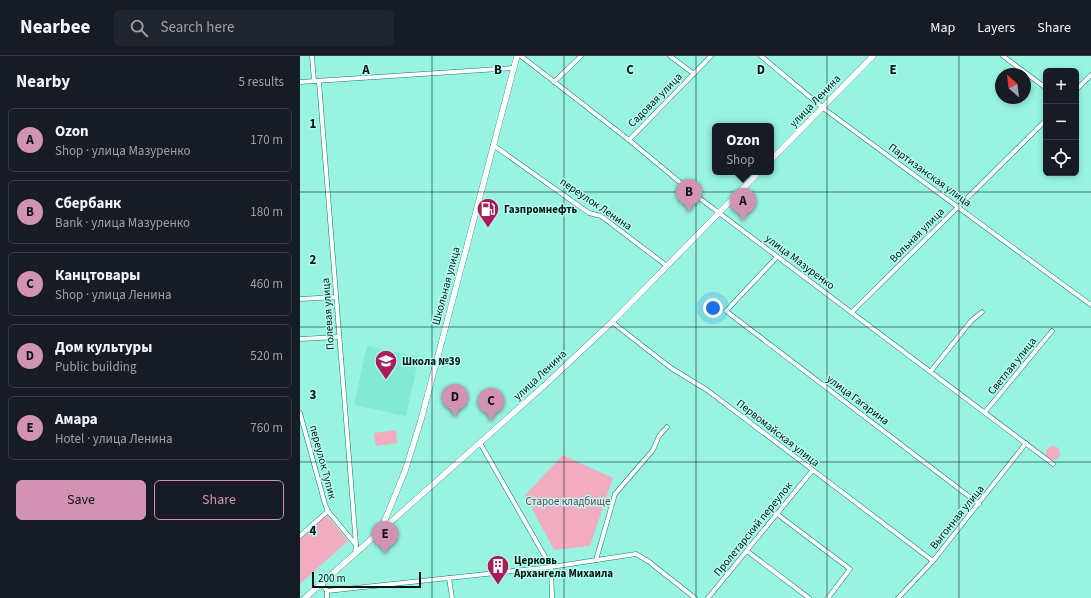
<!DOCTYPE html>
<html lang="en">
<head>
<meta charset="utf-8">
<style>
  :root { --surface:#171b24; --page:#20242c; --text:#f1f3f6; --muted:#9ea1a6; --line:#363941; --accent:#d193b1 }
  body { margin:0; font-family:"Source Sans 3",sans-serif; background:var(--page); color:var(--text) }
  .controls { position:absolute; right:12px; top:12px; display:grid; overflow:hidden; border-radius:6px; box-shadow:0 2px 6px #0003 }
  .controls button { width:36px; height:36px; display:grid; place-items:center; padding:0; border:0; border-bottom:1px solid var(--line); background:var(--surface); color:var(--text); font:20px sans-serif }
  .compass { position:absolute; left:695px; top:12px; width:36px; height:36px; border-radius:50%; background:var(--surface); box-shadow:0 2px 6px #0003; rotate:332deg }
  .scale { position:absolute; left:12px; bottom:10px; width:109px; box-sizing:border-box; padding-left:4px; border:2px solid #001611; border-top:0; font-size:11px; line-height:14px; white-space:nowrap; color:#001611; -webkit-text-stroke:3px #b6fcee; paint-order:stroke }
  .you { position:absolute; left:413px; top:252px; width:14px; height:14px; margin:-10px; border:3px solid #fff; border-radius:50%; background:#1a73e8; box-shadow:0 0 0 6px #1a73e833 }
  .badge { display:grid; place-items:center; width:26px; height:26px; border-radius:50%; background:var(--accent); color:#111; font-size:13px; font-weight:700 }
  .pin { position:absolute; translate:-50% -33px; filter:drop-shadow(0 1px 2px #0008) }
  .pin::after { content:''; position:absolute; top:21px; width:14px; height:12px; background:inherit; clip-path:polygon(0 0,100% 0,50% 100%) }
  .popup { position:absolute; left:412px; top:67px; width:62px; height:52px; box-sizing:border-box; display:grid; place-content:center; border-radius:6px; background:var(--surface); filter:drop-shadow(0 1px 3px #0005); font-size:13px; white-space:nowrap; color:var(--muted) }
  .popup b { font-size:15px; color:var(--text) }
  .popup::after { content:''; position:absolute; left:50%; top:100%; margin-left:-8px; border:8px solid transparent; border-top-color:var(--surface) }
  .list { margin:0; padding:0; list-style:none }
  h2 { display:flex; justify-content:space-between; align-items:center; height:52px; margin:0; padding:0 16px; font-size:17px }
  h2 small { font-size:13px; font-weight:400; color:var(--muted) }
  .list li { display:grid; grid-template-columns:26px 1fr auto; gap:12px; align-items:center; box-sizing:border-box; height:64px; margin:0 8px 8px; padding:0 8px; border:1px solid var(--line); border-radius:6px }
  .list b { display:block; font-size:15px; white-space:nowrap }
  .list p { margin:0; font-size:13px; white-space:nowrap; color:var(--muted) }
  .list em { font-size:13px; font-style:normal; color:var(--muted) }
  .actions { display:flex; gap:8px; padding:12px 16px }
  .actions a { flex:1; padding:9px 0; border:1px solid var(--accent); border-radius:6px; text-align:center; font-size:14px; color:var(--accent) }
  .actions .main { background:var(--accent); color:#111 }
  .icon { flex:none; width:22px; height:22px; fill:none; stroke:currentColor; stroke-width:2; stroke-linecap:round; stroke-linejoin:round }
  .map { position:relative; flex:none; width:791px; height:542px; overflow:hidden }
  header { display:flex; align-items:center; gap:24px; box-sizing:border-box; height:56px; padding:0 20px; background:var(--surface); border-bottom:1px solid var(--line) }
  header strong { font-size:19px }
  nav { display:flex; gap:22px; margin-inline-start:auto; font-size:14px }
  .search { width:280px; height:36px; background:var(--page); display:flex; align-items:center; gap:10px; box-sizing:border-box; padding:0 14px; border-radius:6px; color:var(--muted); font-size:15px }
  main { display:flex }
  aside { flex:1; background:var(--surface) }
  .map>svg:first-child { display:block }
</style>
</head>
<body>
<header>
<strong>Nearbee</strong>
<div class="search"><svg class="icon" aria-label="search" viewBox="0 0 24 24"><circle cx="10" cy="10" r="6"/><path d="M15 15l6 6"/></svg>Search here</div>
<nav><a>Map</a><a>Layers</a><a>Share</a></nav>
</header>
<main>
<aside>
<h2>Nearby<small>5 results</small></h2>
<ul class="list">
<li><span class="badge">A</span><div><b>Ozon</b><p>Shop · улица Мазуренко</p></div><em>170 m</em></li>
<li><span class="badge">B</span><div><b>Сбербанк</b><p>Bank · улица Мазуренко</p></div><em>180 m</em></li>
<li><span class="badge">C</span><div><b>Канцтовары</b><p>Shop · улица Ленина</p></div><em>460 m</em></li>
<li><span class="badge">D</span><div><b>Дом культуры</b><p>Public building</p></div><em>520 m</em></li>
<li><span class="badge">E</span><div><b>Амара</b><p>Hotel · улица Ленина</p></div><em>760 m</em></li>
</ul>
<div class="actions"><a class="main">Save</a><a>Share</a></div>
</aside>
<div class="map">
<svg width="791" height="542" viewBox="0 0 791 542">
  <rect width="100%" height="100%" fill="#98f3e1"/>
  <path fill="#82e9d5" d="M67 290 119 301 106 360 54 349Z"/>
  <g fill="#f2acc0">
    <path d="M96 374 97 387 76 390 74 377Z"/>
    <circle cx="753" cy="397" r="7"/>
    <path d="M263 399 313 422 290 490 254 494 225 439Z"/>
    <path d="M26 458 48 485 0 528V483Z"/>
  </g>
  <g fill="none" stroke-linecap="round" stroke-linejoin="round">
    <g stroke="#107b6c" stroke-width="5">
      <g id="street">
        <path d="M12 0 14 25"/>
        <path d="M221 0 329 84 394 138 753 408"/>
        <path d="M370 0 394 18"/>
        <path d="M461 0 523 52 791 249"/>
        <path d="M703 0 746 32"/>
        <path d="M0 26 213 12"/>
        <path d="M19 26 56 489"/>
        <path d="M254 26 281 0"/>
        <path d="M776 34 791 19"/>
        <path d="M329 84 411 0"/>
        <path d="M193 89 289 157 301 160 367 210"/>
        <path d="M477 201 426 255 679 448"/>
        <path d="M0 243 36 241"/>
        <path d="M552 256 746 64"/>
        <path d="M312 266 371 312 407 334 633 505"/>
        <path d="M0 283 38 281"/>
        <path d="M631 315 671 265 682 256"/>
        <path d="M685 356 752 275"/>
        <path d="M0 357 25 448 28 455 56 489 55 497"/>
        <path d="M180 387 251 511 252 542"/>
        <path d="M477 458 550 513 528 542"/>
        <path d="M0 480 28 455"/>
        <path d="M447 495 509 542"/>
        <path d="M296 504 315 438 353 394 359 380 367 371"/>
        <path d="M149 522 152 542"/>
        <path d="M22 528 27 535 251 511 336 498 348 505 395 542"/>
        <path d="M27 542V535"/>
        <path d="M408 542 512 415"/>
        <path d="M598 542 633 505 726 387"/>
      </g>
    </g>
    <g stroke="#107b6c" stroke-width="6">
      <g id="secondary">
        <path d="M471 104 573 0"/>
        <path d="M80 476 105 415 121 364 217 0"/>
        <path d="M5 542 246 328 312 266 459 116"/>
      </g>
    </g>
    <use href="#street" stroke="#fff" stroke-width="4"/>
    <use href="#secondary" stroke="#fff" stroke-width="5.5"/>
  </g>
  <path fill="none" stroke="#001611" stroke-width="1" stroke-opacity="0.55" d="M132 0V542M264 0V542M396 0V542M527 0V542M659 0V542M0 136H791M0 271H791M0 406H791"/>
  <defs>
    <g id="fuel-pin" transform="scale(1.15)"><path d="M0 17L-7.5 6A9.5 9.5 0 1 1 7.5 6Z" fill="#aa1d5c" stroke="#b6fcee"/><path d="M-5.5-6h7V0h2V4h1.3V-2.5L3-4.5l.8-.8L6-3V5H2.5V1h-1V6h-7ZM-4.2-4.7v3.2H.2V-4.7Z" fill="#fff"/></g>
    <g id="school-pin" transform="scale(1.15)"><path d="M0 17L-7.5 6A9.5 9.5 0 1 1 7.5 6Z" fill="#aa1d5c" stroke="#b6fcee"/><path d="M0-5L7-2L0 1L-7-2ZM-4 1L0 2.5L4 1V4Q0 6-4 4Z" fill="#fff"/></g>
    <g id="building-pin" transform="scale(1.15)"><path d="M0 17L-7.5 6A9.5 9.5 0 1 1 7.5 6Z" fill="#aa1d5c" stroke="#b6fcee"/><path d="M-4-6H4V6H1V3H-1V6H-4ZM-2.5-4.3h1.7v1.8h-1.7ZM.8-4.3h1.7v1.8H.8ZM-2.5-1h1.7V.8h-1.7ZM.8-1h1.7V.8H.8Z" fill="#fff"/></g>
  </defs>
  <g fill-rule="evenodd">
    <use href="#fuel-pin" x="188" y="153"/>
    <use href="#school-pin" x="86" y="305"/>
    <use href="#building-pin" x="198" y="510"/>
  </g>
  <g text-anchor="middle" dominant-baseline="central" stroke-width="3" stroke-linejoin="round" paint-order="stroke">
    <g font-size="11" fill="#001611" stroke="#b6fcee">
      <text transform="translate(355 44) rotate(-45)">Садовая улица</text>
      <text transform="translate(515 45) rotate(-46)">улица Ленина</text>
      <text transform="translate(630 119) rotate(36)">Партизанская улица</text>
      <text transform="translate(296 148) rotate(34)">переулок Ленина</text>
      <text transform="translate(617 179) rotate(-45)">Вольная улица</text>
      <text transform="translate(500 206) rotate(37)">улица Мазуренко</text>
      <text transform="translate(146 230) rotate(-75)">Школьная улица</text>
      <text transform="translate(28 258) rotate(-94)">Полевая улица</text>
      <text transform="translate(712 310) rotate(-51)">Светлая улица</text>
      <text transform="translate(240 319) rotate(-43)">улица Ленина</text>
      <text transform="translate(558 344) rotate(37)">улица Гагарина</text>
      <text transform="translate(478 377) rotate(38)">Первомайская улица</text>
      <text transform="translate(23 406) rotate(75)">переулок Тупик</text>
      <text transform="translate(657 461) rotate(-51)">Выгонная улица</text>
      <text transform="translate(453 473) rotate(-51)">Пролетарский переулок</text>
    </g>
    <g font-size="11" font-weight="bold" fill="#001611" stroke="#b6fcee" text-anchor="start">
      <text x="204" y="153">Газпромнефть</text>
      <text x="102" y="305">Школа №39</text>
      <text x="214" y="504">Церковь<tspan x="214" dy="13">Архангела Михаила</tspan></text>
    </g>
    <g font-size="11" fill="#893654" stroke="#b6fcee">
      <text x="268" y="445">Старое кладбище</text>
    </g>
  </g>
  <g font-size="13" text-anchor="middle" font-weight="bold" fill="#001611" stroke="#b6fcee" stroke-width="3" stroke-linejoin="round" paint-order="stroke">
    <text x="66" y="18">A</text>
    <text x="198" y="18">B</text>
    <text x="330" y="18">C</text>
    <text x="461" y="18">D</text>
    <text x="593" y="18">E</text>
    <text x="13" y="72">1</text>
    <text x="13" y="208">2</text>
    <text x="13" y="343">3</text>
    <text x="13" y="479">4</text>
  </g>
</svg>
<div class="controls">
<button>+</button>
<button>−</button>
<button><svg class="icon" aria-label="locate" viewBox="0 0 24 24"><circle cx="12" cy="12" r="6"/><path d="M12 2v4M12 18v4M2 12h4M18 12h4"/></svg></button>
</div>
<svg class="compass" viewBox="-18 -18 36 36"><path d="M0-13l5 13h-10z" fill="#e53935"/><path d="M0 13l5-13h-10z" fill="#9ea1a6"/></svg>
<div class="scale">200 m</div>
<div class="you"></div>
<div class="pin badge" style="left:443px;top:165px">A</div>
<div class="popup"><b>Ozon</b>Shop</div>
<div class="pin badge" style="left:389px;top:156px">B</div>
<div class="pin badge" style="left:191px;top:365px">C</div>
<div class="pin badge" style="left:155px;top:361px">D</div>
<div class="pin badge" style="left:85px;top:498px">E</div>
</div>
</main>
</body>
</html>
